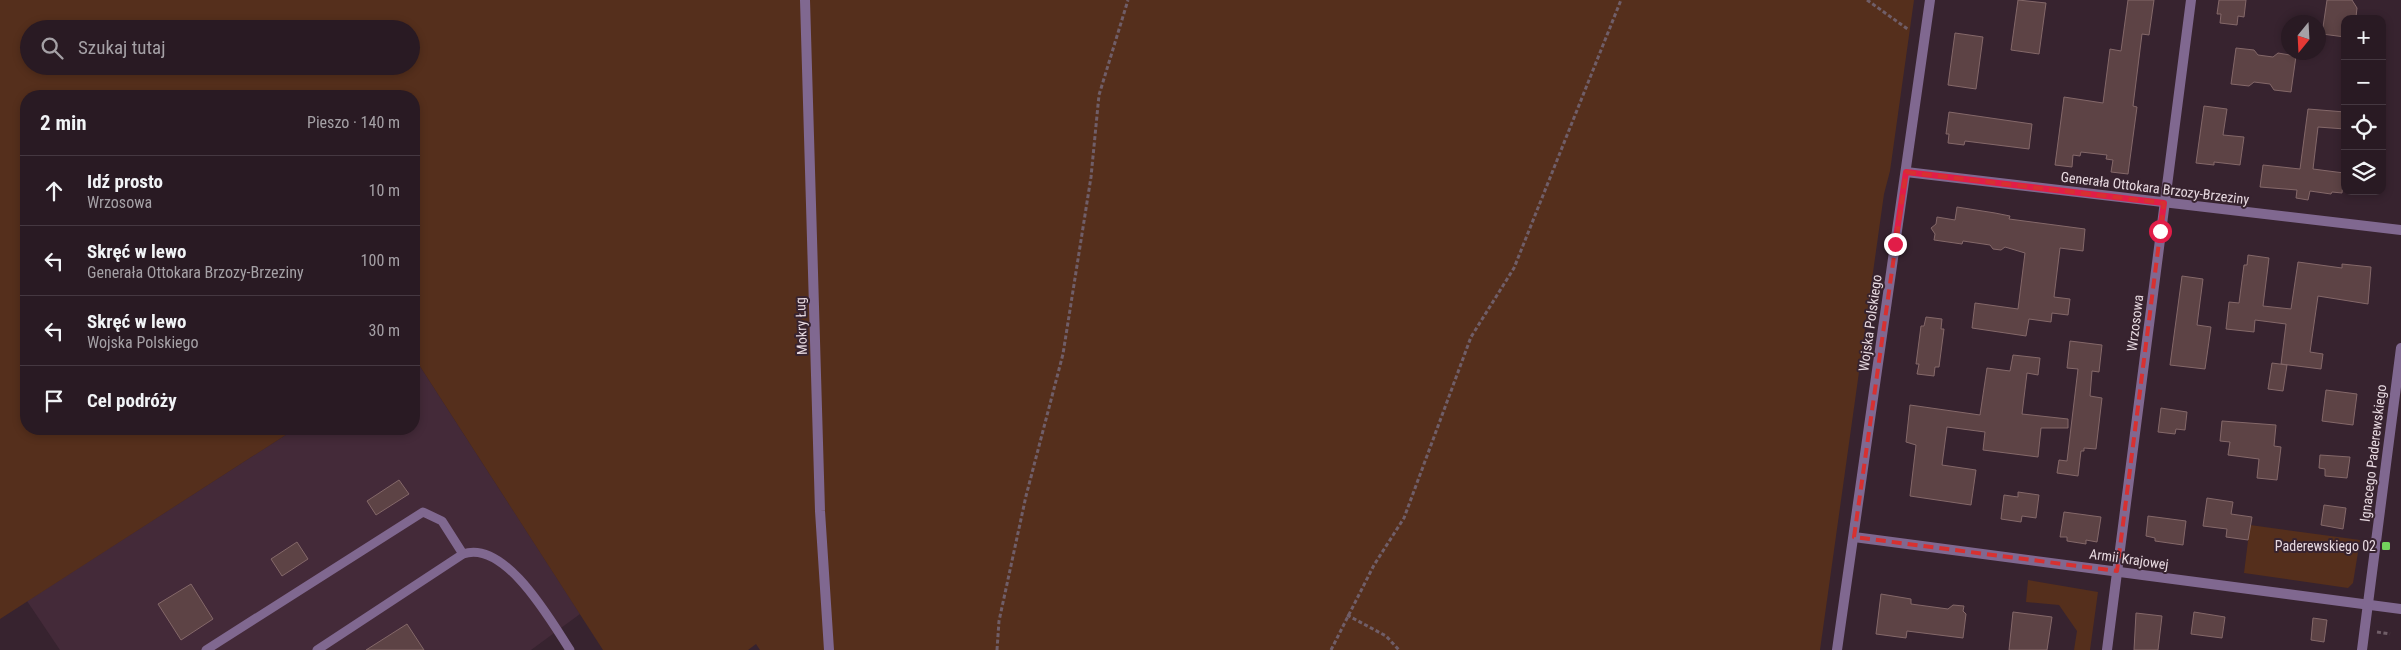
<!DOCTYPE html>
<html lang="pl">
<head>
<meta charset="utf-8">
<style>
  :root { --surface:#291a23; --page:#31232b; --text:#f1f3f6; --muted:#a5a1a6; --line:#453841 }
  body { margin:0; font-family:"Roboto Condensed",sans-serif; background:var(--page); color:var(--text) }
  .controls { position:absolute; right:15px; top:15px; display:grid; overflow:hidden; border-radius:10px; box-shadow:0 2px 8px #0003 }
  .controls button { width:45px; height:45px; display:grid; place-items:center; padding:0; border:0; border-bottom:1px solid var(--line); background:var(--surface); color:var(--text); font:25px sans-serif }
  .compass { position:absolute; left:2281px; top:15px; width:45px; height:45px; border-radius:50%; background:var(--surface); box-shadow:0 2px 8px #0003; rotate:198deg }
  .stop { position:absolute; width:15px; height:15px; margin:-11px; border:4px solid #e11d48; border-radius:50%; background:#fff }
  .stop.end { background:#e11d48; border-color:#fff; box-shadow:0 1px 5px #0008 }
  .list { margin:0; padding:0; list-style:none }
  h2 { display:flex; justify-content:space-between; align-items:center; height:65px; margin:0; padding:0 20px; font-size:21px }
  h2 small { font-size:16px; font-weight:400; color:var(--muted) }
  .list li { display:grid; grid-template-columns:32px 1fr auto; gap:15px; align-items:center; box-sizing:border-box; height:70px; padding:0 20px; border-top:1px solid var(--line) }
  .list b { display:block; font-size:19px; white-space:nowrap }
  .list p { margin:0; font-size:16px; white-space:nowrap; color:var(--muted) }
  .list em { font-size:16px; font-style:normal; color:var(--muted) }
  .icon { flex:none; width:28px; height:28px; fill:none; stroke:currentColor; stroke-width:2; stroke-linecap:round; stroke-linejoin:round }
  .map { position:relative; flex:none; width:2401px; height:650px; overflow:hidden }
  .search { position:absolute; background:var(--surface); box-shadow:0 2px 8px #0003; left:20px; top:20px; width:400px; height:55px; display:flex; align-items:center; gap:12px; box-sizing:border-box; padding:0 18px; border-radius:28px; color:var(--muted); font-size:19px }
  .panel { position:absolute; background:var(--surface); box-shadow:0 2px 8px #0003; left:20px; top:90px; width:400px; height:345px; border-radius:20px }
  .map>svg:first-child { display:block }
</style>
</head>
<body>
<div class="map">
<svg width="2401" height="650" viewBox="0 0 2401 650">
  <rect width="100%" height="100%" fill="#37232f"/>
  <path fill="#442a39" d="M414 357 580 614 531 650H60L27 601 295 429H414Z"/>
  <g fill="#552f1c" fill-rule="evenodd">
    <path d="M0 0H1914L1890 171 1884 194 1820 650H760L756 644 748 650H603L414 357V96H26V429H295L0 619ZM29 29H411V66H29Z"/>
    <path d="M2250 525 2360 540 2353 583 2348 588 2244 573Z"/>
    <path d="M2028 580 2098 592 2090 650H2074L2077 631 2059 605 2026 602Z"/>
  </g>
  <g fill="#5d4345" stroke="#846869">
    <path d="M2018 0 2046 3 2039 54 2011 50Z"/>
    <path d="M2128 0H2154L2149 35 2142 34 2133 106 2137 107 2128 174 2111 172 2113 160 2106 159 2107 155 2081 152 2080 156 2073 155 2072 167 2055 165 2064 97 2103 103 2110 49 2121 51Z"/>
    <path d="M2219 0H2246L2244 17 2238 16 2237 25 2220 23 2221 14H2217Z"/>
    <path d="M2327 0H2352L2357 8 2356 17 2345 19V37L2322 34Z"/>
    <path d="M1955 33 1983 37 1976 89 1948 85Z"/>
    <path d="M2236 48 2254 50 2258 55 2273 57 2278 53 2296 56 2291 92 2274 90 2270 84 2254 82 2249 86 2231 84Z"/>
    <path d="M2204 106 2227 109 2223 135 2244 137 2240 165 2214 162V165L2196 163Z"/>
    <path d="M2308 109 2345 112V129L2318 127 2313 169 2344 173 2342 193 2332 192 2331 194 2310 191 2308 200 2296 198 2297 190 2260 187 2263 165 2300 169Z"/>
    <path d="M1949 112 2032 124 2029 149 1965 141 1964 145 1948 143 1949 134H1946Z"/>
    <path d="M1957 207 1995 213 2010 216 2009 219 2085 229 2083 251 2060 248 2054 297 2070 299 2068 315 2052 313 2051 322 2029 319 2026 336 1972 328 1975 303 2018 309 2025 253 2005 247 2001 250 1993 249 1990 245 1963 241 1962 244 1934 240 1935 234 1931 228 1936 224 1937 217 1955 220Z"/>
    <path d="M2248 255 2269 258 2263 306 2291 309 2298 262 2342 268V264L2371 267 2368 304 2318 296 2310 352 2323 354 2321 369 2281 364 2286 324 2255 320 2254 332 2226 329 2229 302 2239 303 2244 265H2247Z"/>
    <path d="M2182 276 2203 279 2197 325 2211 327 2205 369 2170 365Z"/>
    <path d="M1926 317 1942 319 1941 329H1944L1939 367H1935L1934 376 1917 374 1919 364H1916L1921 326H1924Z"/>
    <path d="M2070 341 2102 345 2099 372 2092 371 2090 396 2102 398 2096 449 2084 448V451H2081L2078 476 2057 473 2059 460 2067 461 2078 369 2067 368Z"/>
    <path d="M2013 355 2040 358 2038 375 2027 373 2022 414 2068 419V428H2041L2038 457 1983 450 1985 432 1947 427 1942 465 1976 470 1971 505 1910 496 1916 445 1906 442 1910 405 1980 415 1987 368 2010 371Z"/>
    <path d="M2272 363 2287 365 2283 391 2268 389Z"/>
    <path d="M2326 390 2357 394 2353 425 2322 421Z"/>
    <path d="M2161 408 2187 412 2185 430 2176 429 2175 434 2158 432Z"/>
    <path d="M2222 421 2276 425 2274 446 2281 447 2277 480 2257 478 2259 459 2228 455 2230 442 2220 441Z"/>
    <path d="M2320 455 2350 457 2347 478 2325 476V469L2319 468Z"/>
    <path d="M399 480 409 494 376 515 367 501Z"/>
    <path d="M2018 492 2039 495 2036 518 2022 516 2021 522 2001 519 2004 495 2018 497Z"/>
    <path d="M2207 498 2233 502 2231 514 2252 517 2248 540 2226 537 2227 529 2203 526Z"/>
    <path d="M2324 505 2346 508 2343 529 2321 525Z"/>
    <path d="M2064 512 2101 517 2097 542 2086 540V544L2067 541V537H2060Z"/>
    <path d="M2148 516 2186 521 2183 545 2155 541V538L2146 536Z"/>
    <path d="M297 542 308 559 282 576 271 559Z"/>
    <path d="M191 584 213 619 181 640 158 604Z"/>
    <path d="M1881 594 1911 599V604L1948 609 1953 605 1964 606 1963 611 1966 614 1963 638 1907 631 1906 638 1876 634Z"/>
    <path d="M2013 612 2052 617 2047 650H2009Z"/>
    <path d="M2194 612 2225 617 2222 638 2191 634Z"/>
    <path d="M2136 613 2162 616 2158 650H2134Z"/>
    <path d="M2313 618 2327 620 2324 642 2311 640Z"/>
    <path d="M407 624 424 650H366Z"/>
  </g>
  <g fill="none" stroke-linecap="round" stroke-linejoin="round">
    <g stroke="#705e68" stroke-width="3" stroke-dasharray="4 2.5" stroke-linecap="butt">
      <path d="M1867 0 1909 30"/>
      <path d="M1347 615 1386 636 1399 650"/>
      <path d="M2377 632 2390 634"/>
      <path d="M997 650 999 621 1026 496 1063 354 1091 177 1099 95 1128 0"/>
      <path d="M1331 650 1374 565 1404 518 1471 337 1514 268 1621 0"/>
    </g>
    <g stroke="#806890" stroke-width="9">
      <path d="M206 650 423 512 442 521 463 554"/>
      <path d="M317 650 463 554C505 539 551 621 570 650"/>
    </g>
    <g stroke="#806890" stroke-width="10">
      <path d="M805 0 820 511 829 650"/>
      <path d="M1906 172 2401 230"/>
      <path d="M1854 537 2401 609"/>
      <path d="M1837 650 1930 0"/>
      <path d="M2107 650 2191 0"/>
      <path d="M2362 650 2401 348"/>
    </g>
  </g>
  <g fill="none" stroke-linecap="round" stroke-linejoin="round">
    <path stroke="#e11d48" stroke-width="6" d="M1895 244 1906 172 2164 203 2160 231"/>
  </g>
  <path fill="none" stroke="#d73131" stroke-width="4" stroke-dasharray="10 6" stroke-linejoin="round" d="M1906 172 2164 203 2117 571 1854 537Z"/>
  <rect fill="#73d25c" stroke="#37232f" stroke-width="2" x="2381" y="541" width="10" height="10" rx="2.5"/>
  <g text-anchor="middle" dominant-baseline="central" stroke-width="4" stroke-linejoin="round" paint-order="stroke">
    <g font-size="14" fill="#e7d9e0" stroke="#37232f">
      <text transform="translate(2155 188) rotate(7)">Generała Ottokara Brzozy-Brzeziny</text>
      <text transform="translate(1870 323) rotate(-82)">Wojska Polskiego</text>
      <text transform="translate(2135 323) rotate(-83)">Wrzosowa</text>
      <text transform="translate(801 326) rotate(-92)">Mokry Ług</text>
      <text transform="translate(2373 453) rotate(-83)">Ignacego Paderewskiego</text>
      <text transform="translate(2129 559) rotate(8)">Armii Krajowej</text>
    </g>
    <g font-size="14" fill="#e7d9e0" stroke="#37232f" text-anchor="end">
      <text x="2376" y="546">Paderewskiego 02</text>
    </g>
  </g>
</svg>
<div class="controls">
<button>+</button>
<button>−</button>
<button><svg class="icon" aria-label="locate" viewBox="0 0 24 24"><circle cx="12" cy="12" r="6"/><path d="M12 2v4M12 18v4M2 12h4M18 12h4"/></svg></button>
<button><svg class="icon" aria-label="layers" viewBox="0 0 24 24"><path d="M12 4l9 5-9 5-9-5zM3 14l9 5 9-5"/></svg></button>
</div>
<svg class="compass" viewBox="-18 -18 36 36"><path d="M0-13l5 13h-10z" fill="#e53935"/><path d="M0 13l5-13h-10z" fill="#a5a1a6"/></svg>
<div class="stop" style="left:2160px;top:231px"></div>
<div class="stop end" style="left:1895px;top:244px"></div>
<div class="search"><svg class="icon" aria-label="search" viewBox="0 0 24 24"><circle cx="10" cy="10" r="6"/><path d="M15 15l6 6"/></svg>Szukaj tutaj</div>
<section class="panel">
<h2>2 min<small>Pieszo · 140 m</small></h2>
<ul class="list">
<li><svg class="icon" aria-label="ahead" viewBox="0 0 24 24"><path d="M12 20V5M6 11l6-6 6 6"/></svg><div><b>Idź prosto</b><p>Wrzosowa</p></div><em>10 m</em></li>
<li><svg class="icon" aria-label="left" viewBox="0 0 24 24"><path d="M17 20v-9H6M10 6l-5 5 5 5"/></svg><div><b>Skręć w lewo</b><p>Generała Ottokara Brzozy-Brzeziny</p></div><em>100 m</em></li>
<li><svg class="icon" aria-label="left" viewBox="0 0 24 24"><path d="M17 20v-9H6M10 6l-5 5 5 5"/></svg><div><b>Skręć w lewo</b><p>Wojska Polskiego</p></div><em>30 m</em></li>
<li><svg class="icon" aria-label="arrive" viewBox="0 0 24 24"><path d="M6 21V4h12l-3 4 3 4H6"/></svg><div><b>Cel podróży</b></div></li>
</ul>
</section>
</div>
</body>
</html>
